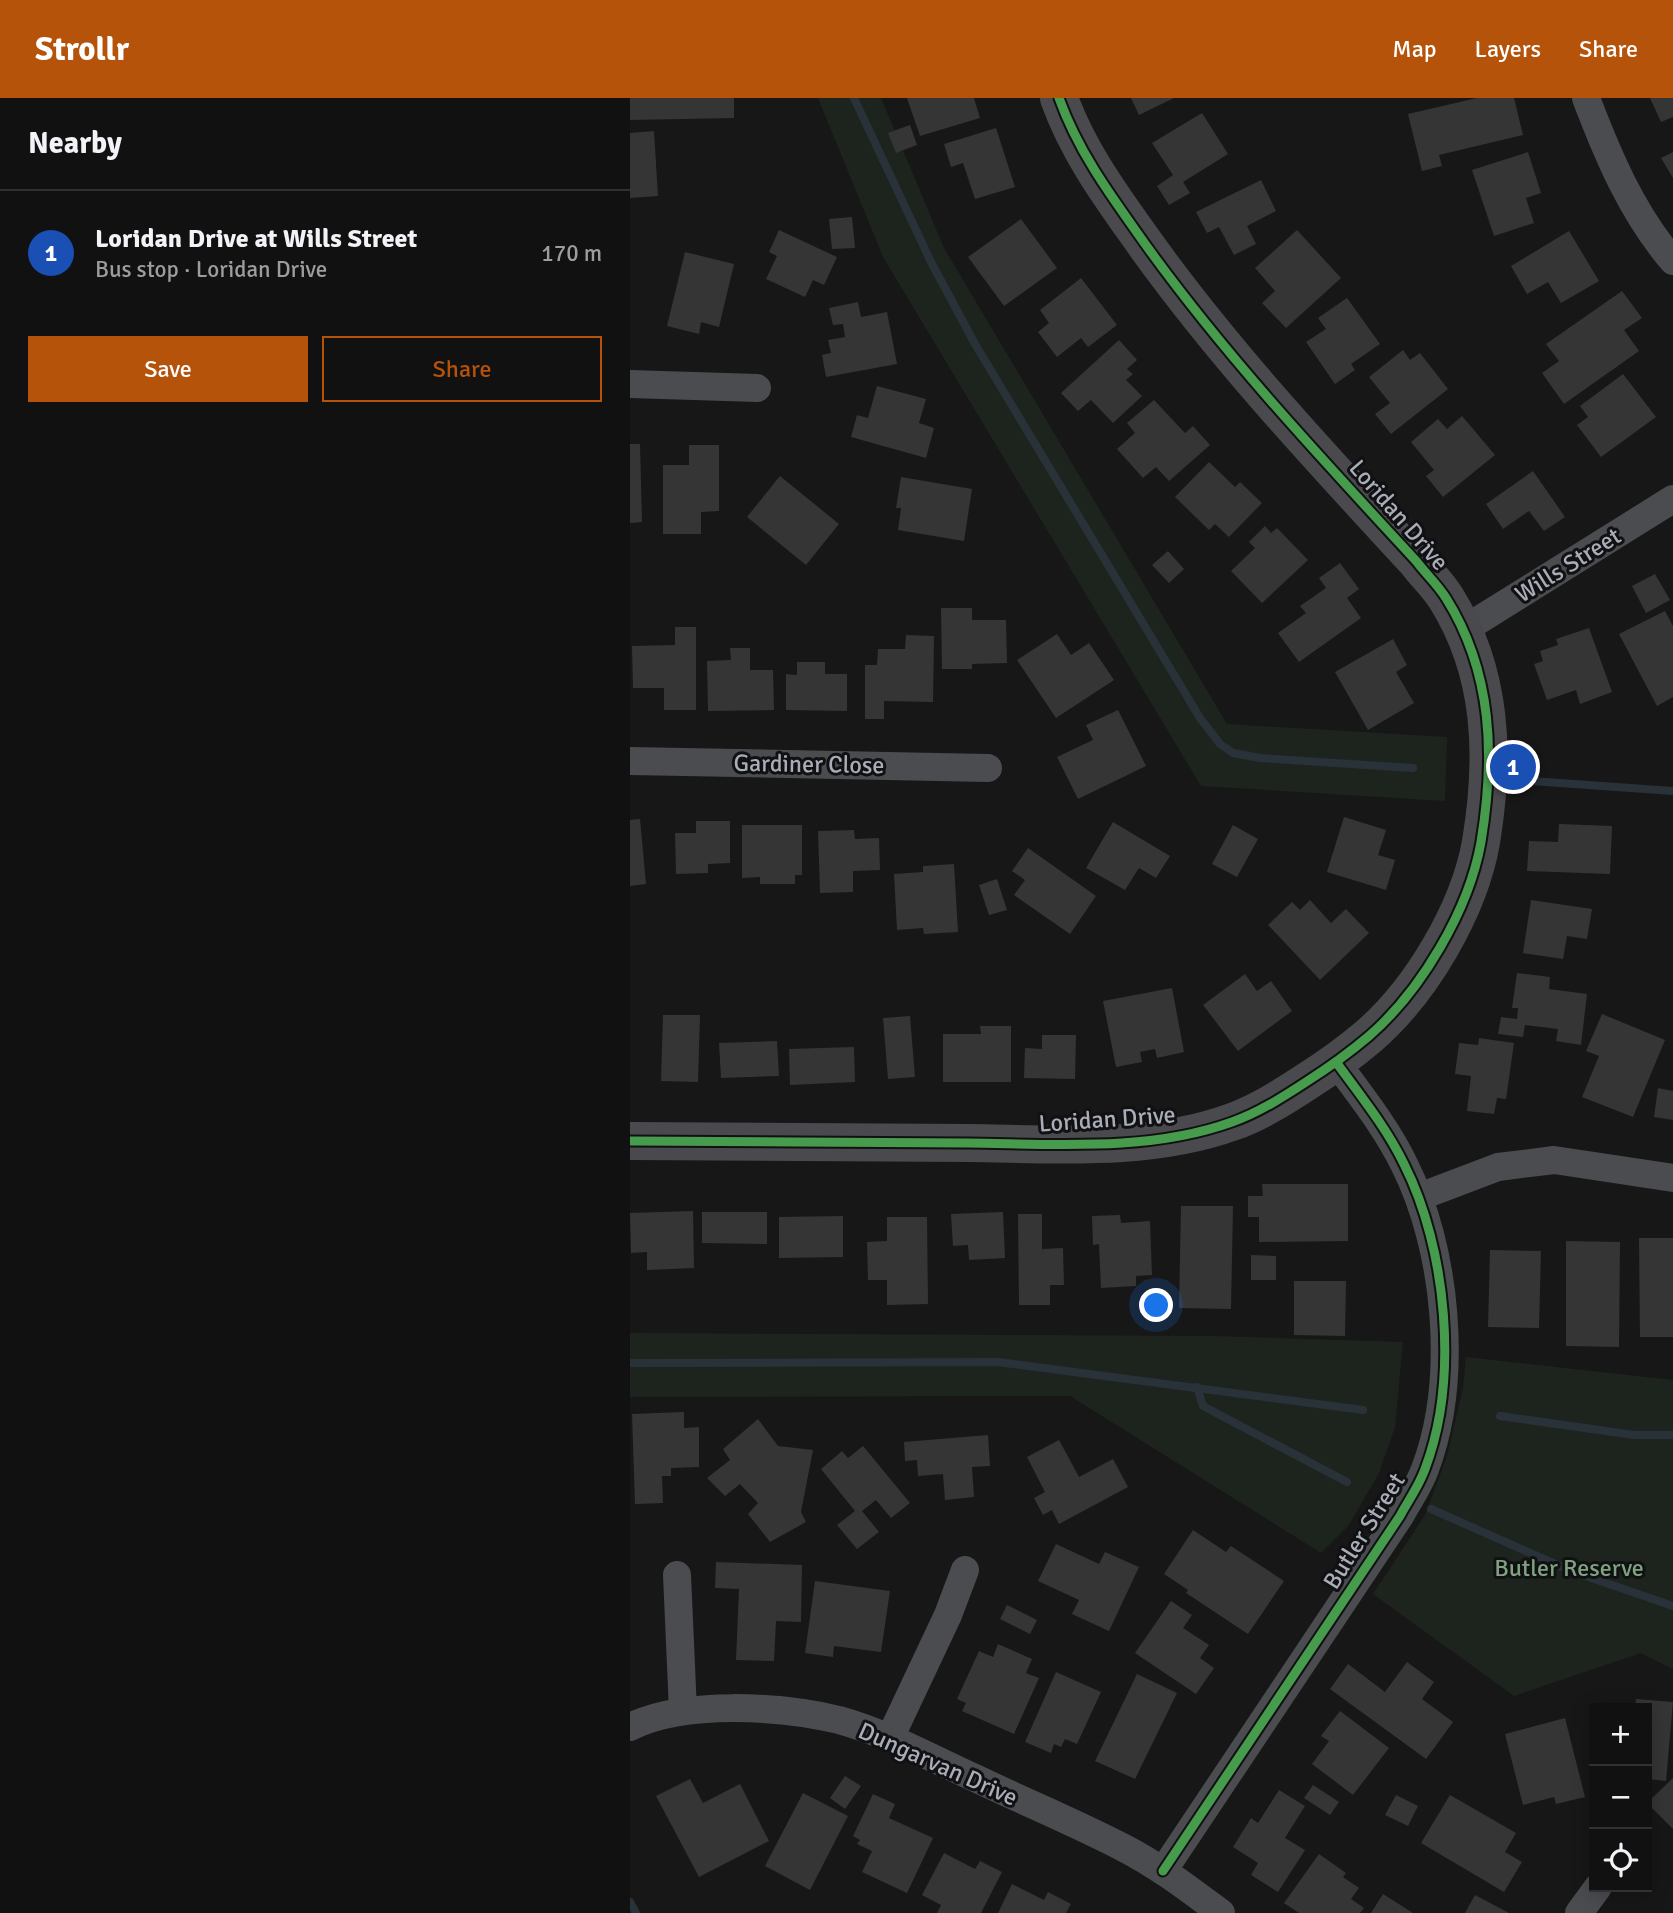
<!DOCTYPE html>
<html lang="en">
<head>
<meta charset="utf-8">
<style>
  :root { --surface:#111; --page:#1e1f1f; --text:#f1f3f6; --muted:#9c9d9f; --line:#303131; --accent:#b45309 }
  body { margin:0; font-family:Signika,sans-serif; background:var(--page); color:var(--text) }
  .controls { position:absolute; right:21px; bottom:21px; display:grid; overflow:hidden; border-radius:0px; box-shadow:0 4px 18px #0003 }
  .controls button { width:63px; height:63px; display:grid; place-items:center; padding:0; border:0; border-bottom:2px solid var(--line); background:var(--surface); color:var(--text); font:35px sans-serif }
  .you { position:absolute; left:527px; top:1208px; width:24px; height:24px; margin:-18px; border:5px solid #fff; border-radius:50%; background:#1a73e8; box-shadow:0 0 0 10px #1a73e833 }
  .badge { display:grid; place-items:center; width:46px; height:46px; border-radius:50%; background:var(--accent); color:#fff; font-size:23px; font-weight:700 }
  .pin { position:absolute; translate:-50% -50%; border:4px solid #fff; box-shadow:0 2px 7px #0006 }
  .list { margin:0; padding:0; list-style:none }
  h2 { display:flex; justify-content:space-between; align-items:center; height:91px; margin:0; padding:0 28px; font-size:30px }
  h2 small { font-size:23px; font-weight:400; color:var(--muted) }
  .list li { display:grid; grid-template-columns:46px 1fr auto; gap:21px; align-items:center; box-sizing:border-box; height:126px; padding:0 28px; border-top:2px solid var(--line) }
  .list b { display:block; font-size:26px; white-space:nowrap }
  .list p { margin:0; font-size:23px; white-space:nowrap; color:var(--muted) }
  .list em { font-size:23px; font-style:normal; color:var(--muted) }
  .actions { display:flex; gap:14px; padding:21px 28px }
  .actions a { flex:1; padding:16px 0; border:2px solid var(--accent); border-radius:0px; text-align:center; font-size:24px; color:var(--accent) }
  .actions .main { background:var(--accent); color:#fff }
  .icon { flex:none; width:38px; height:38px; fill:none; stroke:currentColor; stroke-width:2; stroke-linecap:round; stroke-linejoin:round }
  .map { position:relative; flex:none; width:1043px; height:1815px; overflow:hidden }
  header { display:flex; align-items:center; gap:42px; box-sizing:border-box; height:98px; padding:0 35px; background:var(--accent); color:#fff }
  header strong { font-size:33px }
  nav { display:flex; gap:38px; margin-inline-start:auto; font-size:24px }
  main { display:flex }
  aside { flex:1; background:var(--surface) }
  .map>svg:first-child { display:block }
</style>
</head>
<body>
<header>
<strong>Strollr</strong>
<nav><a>Map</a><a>Layers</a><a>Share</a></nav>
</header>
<main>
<aside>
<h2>Nearby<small></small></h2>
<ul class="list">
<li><span class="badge" style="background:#1a4fb4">1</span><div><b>Loridan Drive at Wills Street</b><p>Bus stop · Loridan Drive</p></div><em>170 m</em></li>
</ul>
<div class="actions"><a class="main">Save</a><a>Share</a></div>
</aside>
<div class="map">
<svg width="1043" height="1815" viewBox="0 0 1043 1815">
  <rect width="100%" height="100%" fill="#171717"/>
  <g fill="#1d241e">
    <path d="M188 0H251L314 150 597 626 817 639 815 703 571 688 253 159Z"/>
    <path d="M0 1235 584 1238 773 1244 765 1329 749 1375 719 1427 691 1455 440 1298 0 1299Z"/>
    <path d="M836 1259 1043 1282V1571L1011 1555 884 1598 743 1496 795 1417 817 1358 833 1290Z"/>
  </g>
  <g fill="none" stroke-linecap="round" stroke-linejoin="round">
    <g stroke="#2a3239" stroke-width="8">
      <path d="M224 0 301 164 345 246 570 620 590 646 603 655 630 660 783 670"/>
      <path d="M901 683 1043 693"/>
      <path d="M0 1265 368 1264 733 1312"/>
      <path d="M567 1289 573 1308 717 1384"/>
      <path d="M870 1318 1004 1337H1043"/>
      <path d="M801 1411 941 1473 1043 1508"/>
      <path d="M0 1804 6 1815"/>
    </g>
  </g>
  <g fill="#353536">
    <path d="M0 0H104V20L0 22Z"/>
    <path d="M277 0H344L350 20 290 38Z"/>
    <path d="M501 0H544L509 17Z"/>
    <path d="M847 0H884L893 37 809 57 812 68 792 73 778 16Z"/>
    <path d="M1020 0H1043V19L1031 24Z"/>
    <path d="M572 15 598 56 553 84 560 95 539 107 527 88 543 77 522 45Z"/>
    <path d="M280 27 287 47 266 55 258 35Z"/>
    <path d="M366 30 385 89 345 101 333 65 321 69 314 46Z"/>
    <path d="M24 33 28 98 0 100V35Z"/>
    <path d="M898 54 911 95 896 100 904 125 864 138 842 72Z"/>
    <path d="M1043 54V80L1031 60Z"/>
    <path d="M631 82 646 113 617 128 626 146 604 157 589 129 577 135 566 114Z"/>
    <path d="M222 119 225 150 202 151 199 121Z"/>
    <path d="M391 121 427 170 374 208 338 159Z"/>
    <path d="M149 132 207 159 194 187 183 182 175 199 136 181 147 158 139 154Z"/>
    <path d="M667 132 711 180 656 230 632 205 645 193 625 170Z"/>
    <path d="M939 133 969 183 931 205 918 184 897 196 881 168Z"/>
    <path d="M55 154 104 166 89 229 71 224 69 236 37 228Z"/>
    <path d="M451 180 487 227 458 249 451 240 427 259 408 234 419 225 410 212Z"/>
    <path d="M992 193 1012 220 994 232 1009 253 934 306 912 275 929 263 916 246Z"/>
    <path d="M717 200 750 246 721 266 725 272 705 286 676 244 696 231 688 220Z"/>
    <path d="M228 204 231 219 257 214 267 266 196 279 192 257 201 255 198 242 215 239 213 226 203 227 199 210Z"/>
    <path d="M489 242 507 262 497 271 503 276 496 282 512 298 483 325 461 302 448 313 431 295Z"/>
    <path d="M773 252 780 262 790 255 818 291 761 336 745 316 760 305 739 279Z"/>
    <path d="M993 276 1026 319 971 359 947 327 958 319 950 308Z"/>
    <path d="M247 288 296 301 289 325 304 330 296 360 221 339 227 317 238 320Z"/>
    <path d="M524 302 555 335 563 328 580 347 539 383 526 369 513 380 487 351 505 335 497 325Z"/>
    <path d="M832 318 865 357 813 399 796 378 804 372 781 344 808 321 817 331Z"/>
    <path d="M0 346H10L12 424 0 425Z"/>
    <path d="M59 347H89V413L71 414V436H33V367H59Z"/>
    <path d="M579 364 605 389 610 384 632 405 599 439 585 426 579 432 545 399Z"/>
    <path d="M903 373 935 419 914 433 899 413 873 431 856 406Z"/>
    <path d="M150 378 209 426 176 467 117 419Z"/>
    <path d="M271 379 342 391 334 443 268 432 271 410H266Z"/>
    <path d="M635 428 641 435 647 430 678 462 632 505 601 473 625 450 619 444Z"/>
    <path d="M538 453 554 471 539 485 522 467Z"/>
    <path d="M710 465 729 491 717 500 731 520 669 564 648 535 676 515 670 508 696 490 689 480Z"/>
    <path d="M1025 476 1040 502 1016 515 1002 488Z"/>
    <path d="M311 510H342V522H376L377 565 342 566V571H312Z"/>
    <path d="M1035 513 1043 528V599L1027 608 989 536Z"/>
    <path d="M45 529H66V612H34V590H3L2 548 45 547Z"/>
    <path d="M959 530 982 594 950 606 946 592 917 602 904 566 913 563 910 553 928 547 926 541Z"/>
    <path d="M427 536 441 557 459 545 484 582 426 620 387 562Z"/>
    <path d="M276 537 304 538 303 604 254 603V621H235V567H247L248 551H275Z"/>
    <path d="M763 541 777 567 766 574 784 605 738 632 705 574Z"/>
    <path d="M100 550H120V572H143L144 612 78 613 77 563 101 562Z"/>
    <path d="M167 564H195V576H217V613L156 612V576L167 577Z"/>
    <path d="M488 612 516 668 448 701 427 659 463 642 456 627Z"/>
    <path d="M714 719 756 732 748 757 765 762 756 792 697 774Z"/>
    <path d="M10 721 16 786 0 788V722Z"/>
    <path d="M66 723H100V765L78 766V775L46 776 45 735H66Z"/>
    <path d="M483 724 540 758 526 780 509 770 495 792 456 770Z"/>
    <path d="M929 726 982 728 980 776 897 773 899 743 928 744Z"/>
    <path d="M112 727H172V777H165V786H130V779L112 780Z"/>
    <path d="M603 727 628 741 607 779 582 766Z"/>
    <path d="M224 732 225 741 249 740 250 772 223 773V794L190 795 188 733Z"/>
    <path d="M398 750 466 798 440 836 384 797 395 782 382 773Z"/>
    <path d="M324 766 328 834 294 836 293 830 267 832 264 776 293 774V768Z"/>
    <path d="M367 781 377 812 359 817 349 787Z"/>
    <path d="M680 802 701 825 716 811 739 835 690 882 638 827 662 804 670 812Z"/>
    <path d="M901 802 962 811 957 841 937 838 933 861 893 855Z"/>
    <path d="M887 875 920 879 919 891 957 896 951 947 926 943 928 931 895 927 893 939 868 936 871 919 887 921 888 910H882Z"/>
    <path d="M615 876 627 893 641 883 662 913 608 953 573 907Z"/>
    <path d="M542 890 554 954 527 960 525 951 510 954 512 964 486 969 473 903Z"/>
    <path d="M972 916 1035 942 1003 1019 952 999 969 958 956 953Z"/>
    <path d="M33 917H70L68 984 31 983Z"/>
    <path d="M280 918 285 979 258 981 253 920Z"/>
    <path d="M350 928H381V984H313V936H351Z"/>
    <path d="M412 937H446L445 981 394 980 395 950 412 951Z"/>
    <path d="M849 940 884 945 876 1001 867 1000 864 1016 837 1013 841 978 825 976 829 945 848 947Z"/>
    <path d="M147 943 149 978 91 980 89 945Z"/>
    <path d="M224 949 225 984 160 987 159 951Z"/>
    <path d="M1028 990 1043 993V1022L1024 1019Z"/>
    <path d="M632 1086H718V1143L629 1144V1119H618V1098H633Z"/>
    <path d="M551 1108H603L601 1211 549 1210Z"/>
    <path d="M63 1113 64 1170 17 1172V1154L1 1155 0 1115Z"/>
    <path d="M72 1114H137V1146L72 1145Z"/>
    <path d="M373 1114 375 1160 339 1162 338 1147 323 1148 321 1116Z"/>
    <path d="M388 1116H412V1151L433 1150 434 1187H420V1207H389Z"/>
    <path d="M490 1117 491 1125 520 1123 522 1177 506 1178V1188L471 1190 469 1146 463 1147 462 1118Z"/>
    <path d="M213 1118V1159L149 1160V1119Z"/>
    <path d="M257 1119H297L298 1206 257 1207V1182H238L237 1144 257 1143Z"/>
    <path d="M1009 1140H1043V1239H1010Z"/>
    <path d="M936 1143 990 1144 989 1249 936 1248Z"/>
    <path d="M860 1152 911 1153 909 1230 858 1229Z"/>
    <path d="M621 1157 646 1158V1182H621Z"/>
    <path d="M664 1183H716L715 1238 664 1237Z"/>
    <path d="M54 1314V1330L69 1329V1369L41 1370V1378H32L33 1405 5 1406 2 1316Z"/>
    <path d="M128 1321 148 1348 183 1352 171 1414 176 1424 140 1444 118 1416 128 1405 110 1386 95 1398 77 1380 100 1362 93 1351Z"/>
    <path d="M358 1337 360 1368 342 1369 344 1399 315 1402 313 1376 288 1378 287 1362 275 1363 274 1344Z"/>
    <path d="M429 1342 449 1379 483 1361 498 1389 429 1426 422 1412 413 1417 404 1400 415 1394 397 1359Z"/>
    <path d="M233 1348 280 1405 261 1420 246 1402 232 1413 249 1434 227 1451 207 1427 225 1413 191 1371 212 1353 218 1360Z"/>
    <path d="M563 1432 596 1454 601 1448 654 1483 618 1536 556 1495 558 1492 534 1476Z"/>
    <path d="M426 1446 469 1466 475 1454 509 1469 479 1533 442 1516 449 1502 408 1483Z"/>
    <path d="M86 1464 172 1467 171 1524 146 1523 144 1563 106 1562 109 1491 85 1490Z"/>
    <path d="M185 1483 260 1493 251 1554 204 1548 203 1559 175 1555Z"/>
    <path d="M541 1503 562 1517 553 1530 579 1547 570 1560 584 1570 566 1596 505 1555Z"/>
    <path d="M377 1507 407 1522 400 1536 370 1521Z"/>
    <path d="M368 1546 402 1561 396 1575 409 1580 384 1636 332 1613 336 1605 327 1601 349 1553 363 1559Z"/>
    <path d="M777 1564 804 1584 792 1601 823 1624 796 1661 700 1591 718 1566 755 1594Z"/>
    <path d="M426 1574 471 1594 447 1646 435 1641 431 1649 424 1646 421 1655 395 1644Z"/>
    <path d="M507 1576 547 1595 505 1681 465 1663Z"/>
    <path d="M1006 1601 1043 1604 1036 1683 1017 1681V1610H1005Z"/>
    <path d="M710 1613 759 1650 723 1697 682 1666 699 1643 691 1638Z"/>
    <path d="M935 1620 955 1699 926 1706 924 1699 893 1707 875 1636Z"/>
    <path d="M215 1678 231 1688 215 1711 200 1700Z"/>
    <path d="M1043 1680V1731L1017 1705Z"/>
    <path d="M60 1681 73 1705 110 1686 139 1743 69 1779 26 1698Z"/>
    <path d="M683 1687 709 1704 700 1717 674 1700Z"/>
    <path d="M649 1692 675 1708 655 1740 675 1752 648 1794 621 1777 628 1765 603 1749 621 1720 628 1725Z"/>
    <path d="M173 1695 218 1718 180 1792 135 1768Z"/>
    <path d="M243 1696 265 1706 259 1720 303 1740 277 1795 232 1774 242 1753 227 1746 230 1742 223 1738Z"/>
    <path d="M766 1697 788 1708 778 1728 755 1717Z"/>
    <path d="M820 1697 886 1735 875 1754 892 1764 874 1794 791 1745Z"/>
    <path d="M314 1755 345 1771 350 1763 372 1774 351 1815H307L311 1807 292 1797Z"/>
    <path d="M689 1756 716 1775 713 1779 729 1790 721 1801 734 1810 730 1815H669L654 1805Z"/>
    <path d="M382 1786 414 1802 418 1794 441 1806 436 1815H368Z"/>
    <path d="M753 1796 783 1815H741Z"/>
    <path d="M845 1797 879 1815H835Z"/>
  </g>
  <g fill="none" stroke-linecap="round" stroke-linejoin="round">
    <g stroke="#4b4c50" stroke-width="28">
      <path d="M956 0C978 58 1002 115 1043 163"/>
      <path d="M0 286 127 290"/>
      <path d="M833 532 1043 401"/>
      <path d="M0 663 358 670"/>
      <path d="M789 1099 868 1069 924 1062 1043 1080"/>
      <path d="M47 1477 53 1613"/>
      <path d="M0 1629C54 1602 151 1608 209 1622 256 1635 301 1660 345 1680 395 1704 446 1725 494 1750 529 1768 560 1792 591 1815"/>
      <path d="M260 1640 318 1517 335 1472"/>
      <path d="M533 1773 770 1418C778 1403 789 1388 795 1371 829 1281 817 1151 774 1066 756 1029 730 997 706 964"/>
      <path d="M949 1815 968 1789"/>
    </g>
    <path stroke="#4a4a4e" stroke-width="38" d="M0 1043C113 1044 225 1044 338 1045 424 1046 519 1054 602 1024 628 1015 653 999 676 984 698 970 719 955 739 938 791 893 839 812 851 744 865 659 863 575 816 500 808 487 796 476 787 464 694 363 599 262 518 150 484 102 449 56 429 0"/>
    <g stroke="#111113" stroke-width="13">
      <g id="cycleway">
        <path d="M0 1043C113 1044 225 1044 338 1045 424 1046 519 1054 602 1024 628 1015 653 999 676 984 698 970 719 955 739 938 791 893 839 812 851 744 865 659 863 575 816 500 808 487 796 476 787 464 694 363 599 262 518 150 484 102 449 56 429 0"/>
        <path d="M533 1773 770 1418C778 1403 789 1388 795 1371 829 1281 817 1151 774 1066 756 1029 730 997 706 964"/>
      </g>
    </g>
    <use href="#cycleway" stroke="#469c4c" stroke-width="9"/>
  </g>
  <g text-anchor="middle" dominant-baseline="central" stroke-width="6" stroke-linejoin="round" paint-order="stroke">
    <g font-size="24" fill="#a8adb8" stroke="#111113">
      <text transform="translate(769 417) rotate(49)">Loridan Drive</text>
      <text transform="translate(938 467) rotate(-32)">Wills Street</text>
      <text transform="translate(179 666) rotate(1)">Gardiner Close</text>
      <text transform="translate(477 1021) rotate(-4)">Loridan Drive</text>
      <text transform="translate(734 1433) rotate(-58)">Butler Street</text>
      <text transform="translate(308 1666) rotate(24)">Dungarvan Drive</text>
    </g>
    <g font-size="24" fill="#7fa381" stroke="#111113">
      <text x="939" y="1470">Butler Reserve</text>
    </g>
  </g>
</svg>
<div class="controls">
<button>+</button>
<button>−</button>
<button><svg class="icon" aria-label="locate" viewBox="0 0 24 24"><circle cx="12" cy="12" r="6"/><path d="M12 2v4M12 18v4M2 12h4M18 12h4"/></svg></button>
</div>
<div class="you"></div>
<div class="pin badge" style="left:883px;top:669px;background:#1a4fb4">1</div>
</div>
</main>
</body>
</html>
